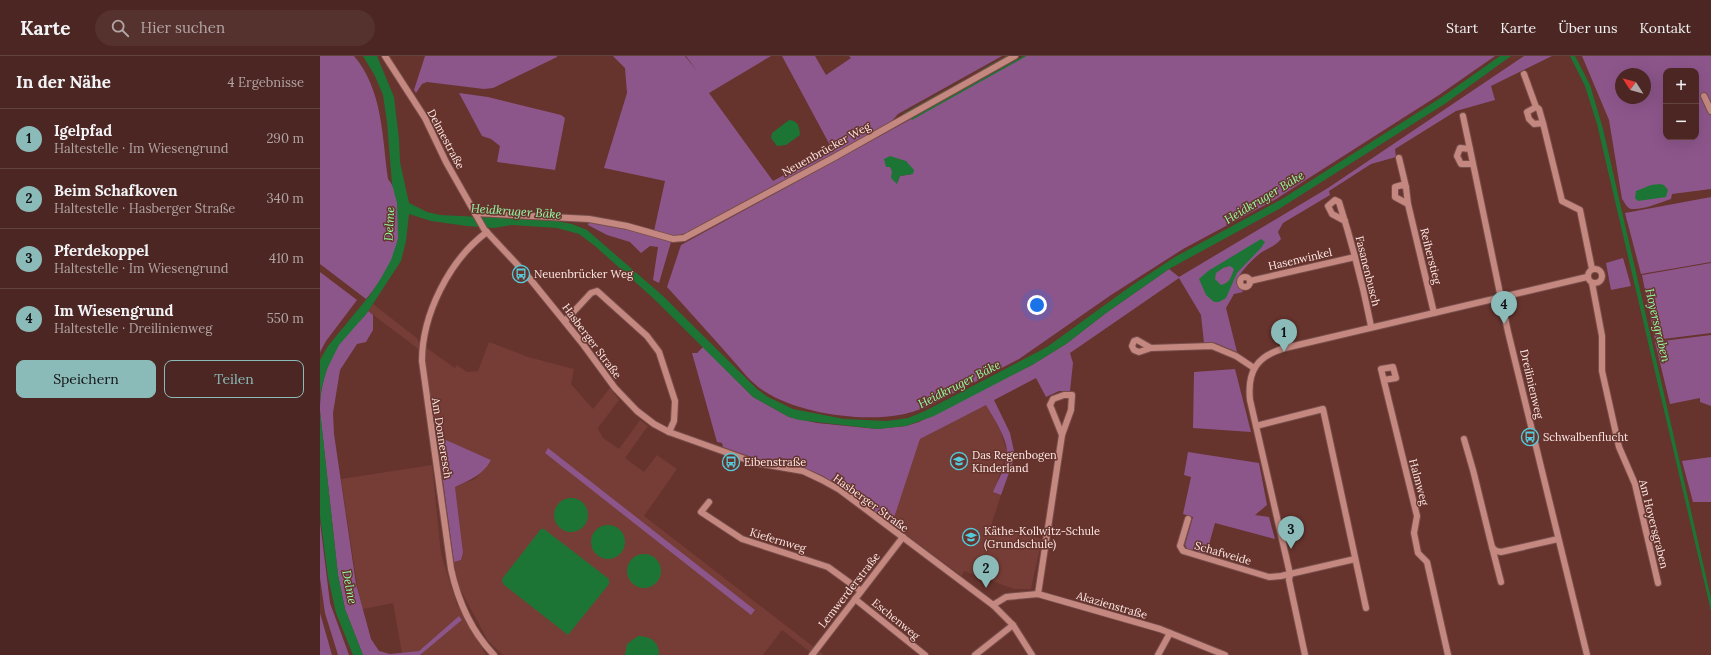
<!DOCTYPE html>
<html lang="de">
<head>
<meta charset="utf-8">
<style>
  :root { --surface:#4c2622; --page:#56322f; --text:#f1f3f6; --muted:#b2a5a5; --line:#634340; --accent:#8bbbb9 }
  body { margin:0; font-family:Lora,serif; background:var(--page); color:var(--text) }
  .controls { position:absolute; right:12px; top:12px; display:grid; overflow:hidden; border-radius:8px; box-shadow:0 4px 16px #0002 }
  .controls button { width:36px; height:36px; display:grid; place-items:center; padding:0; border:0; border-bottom:1px solid var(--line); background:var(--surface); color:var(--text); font:20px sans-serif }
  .compass { position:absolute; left:1295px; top:12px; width:36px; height:36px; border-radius:50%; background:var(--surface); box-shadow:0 4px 16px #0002; rotate:306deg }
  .you { position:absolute; left:717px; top:249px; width:14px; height:14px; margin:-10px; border:3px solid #fff; border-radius:50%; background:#1a73e8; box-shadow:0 0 0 6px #1a73e833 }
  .badge { display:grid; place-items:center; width:26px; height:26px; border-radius:50%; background:var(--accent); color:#111; font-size:13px; font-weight:700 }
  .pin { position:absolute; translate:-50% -33px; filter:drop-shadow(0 1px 2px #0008) }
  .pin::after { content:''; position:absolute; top:21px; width:14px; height:12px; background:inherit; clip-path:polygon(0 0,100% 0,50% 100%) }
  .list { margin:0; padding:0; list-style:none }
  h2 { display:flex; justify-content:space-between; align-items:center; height:52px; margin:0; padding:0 16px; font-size:17px }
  h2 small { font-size:13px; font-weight:400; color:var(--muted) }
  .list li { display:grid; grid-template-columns:26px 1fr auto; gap:12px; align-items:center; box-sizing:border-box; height:60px; padding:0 16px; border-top:1px solid var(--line) }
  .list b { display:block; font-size:15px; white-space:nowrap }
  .list p { margin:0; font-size:13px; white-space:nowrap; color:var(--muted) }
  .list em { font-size:13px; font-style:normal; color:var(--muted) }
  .actions { display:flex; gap:8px; padding:12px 16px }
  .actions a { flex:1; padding:9px 0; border:1px solid var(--accent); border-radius:8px; text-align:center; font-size:14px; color:var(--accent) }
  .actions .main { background:var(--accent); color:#111 }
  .icon { flex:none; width:22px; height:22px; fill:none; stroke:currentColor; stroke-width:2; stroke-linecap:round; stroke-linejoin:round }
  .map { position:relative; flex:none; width:1391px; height:599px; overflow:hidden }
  header { display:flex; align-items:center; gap:24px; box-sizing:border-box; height:56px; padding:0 20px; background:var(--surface); border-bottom:1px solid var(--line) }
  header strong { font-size:19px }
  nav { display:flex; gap:22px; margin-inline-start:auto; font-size:14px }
  .search { width:280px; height:36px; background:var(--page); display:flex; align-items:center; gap:10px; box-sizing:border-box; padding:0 14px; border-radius:22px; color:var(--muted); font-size:15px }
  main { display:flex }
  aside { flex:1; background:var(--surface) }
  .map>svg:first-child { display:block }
</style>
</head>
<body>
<header>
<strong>Karte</strong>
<div class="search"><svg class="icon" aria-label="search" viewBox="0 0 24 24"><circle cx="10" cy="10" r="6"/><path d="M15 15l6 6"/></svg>Hier suchen</div>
<nav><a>Start</a><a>Karte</a><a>Über uns</a><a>Kontakt</a></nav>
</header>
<main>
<aside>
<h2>In der Nähe<small>4 Ergebnisse</small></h2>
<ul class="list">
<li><span class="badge">1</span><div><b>Igelpfad</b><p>Haltestelle · Im Wiesengrund</p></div><em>290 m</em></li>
<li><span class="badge">2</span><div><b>Beim Schafkoven</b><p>Haltestelle · Hasberger Straße</p></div><em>340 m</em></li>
<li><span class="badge">3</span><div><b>Pferdekoppel</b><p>Haltestelle · Im Wiesengrund</p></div><em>410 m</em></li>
<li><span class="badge">4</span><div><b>Im Wiesengrund</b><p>Haltestelle · Dreilinienweg</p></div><em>550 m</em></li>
</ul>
<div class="actions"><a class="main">Speichern</a><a>Teilen</a></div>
</aside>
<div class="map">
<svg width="1391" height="599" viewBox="0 0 1391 599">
  <rect width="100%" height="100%" fill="#66332d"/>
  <g fill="#763d36" fill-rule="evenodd">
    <path d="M53 248 98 283V286L135 312 137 309 147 316 158 315 169 286 208 301 254 313 251 328 273 353 290 332 299 344 278 372 283 382 299 393 320 364 328 370 305 402 324 416 337 399 357 413 324 460 504 599H494L462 574 443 599H183L168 585 139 531 134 506 141 504 143 495 135 431 155 423 171 404 117 380 106 317 105 298 48 255ZM228 393H229L435 554 225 397Z"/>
    <path d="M666 348 680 373 687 396 674 436 681 439 671 470 722 483 711 533H694L644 515 642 520 572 468 600 383Z"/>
    <path d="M112 409 121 498 137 549 166 599H100L142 564 139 560 99 595 82 597 73 547 43 553 39 541 21 423Z"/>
  </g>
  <g fill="#8d568b" fill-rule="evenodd">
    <path d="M0 0H34C63 34 62 81 68 123 75 131 77 142 78 152 79 162 80 174 78 183 76 204 59 228 46 243L0 208Z"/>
    <path d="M105 0H237V1L173 32 164 33 107 26 102 28 96 37 94 34Z"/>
    <path d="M293 0H365L377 15 366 0H451L389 37 453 125 512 93 462 0H495L506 19 531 2 529 0H682L578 58 571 66 369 176 354 181 334 175 345 125 284 112 307 37 305 12Z"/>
    <path d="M706 0H1175L1119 39 956 143 863 193 791 239 699 303 605 352C597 354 588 358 579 359 540 366 477 357 444 335 431 327 420 312 410 301 389 277 368 254 347 231L361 189ZM586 105 592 118 580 120 577 127 570 110Z"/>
    <path d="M1204 0H1232L1171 30 1175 44 1136 55 1075 93 1076 101 1051 108 1009 135 1010 139 963 167 958 176 961 183C955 191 945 193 938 199 930 206 919 217 916 227L923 236 914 238 906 252 917 296 893 286 884 287 881 259 859 222 750 297 753 307 750 335H739L726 341 716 322 674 344 690 377 695 400 681 439 673 436C678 424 686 411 687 398 688 383 673 361 666 349L600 383 572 468 503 420 492 415 440 404 403 391 402 387 397 386 372 297H377L383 291 433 341 469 361 497 367 557 373 586 370 599 366 712 309 746 288 786 257 849 213 859 221 1008 132Z"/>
    <path d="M1262 0H1391V133L1352 138 1351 143C1339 147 1323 154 1311 153 1307 152 1305 147 1302 143L1289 64ZM1346 15H1376V81H1346ZM1301 18H1325V42H1301Z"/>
    <path d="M139 37 168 41 241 59 245 62 235 114 177 106 180 90 171 83 162 80Z"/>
    <path d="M1391 141V206L1321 218 1305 157Z"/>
    <path d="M269 165 339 181 351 186 339 227 333 224 338 191 330 190 321 197 310 186 287 179 268 169Z"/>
    <path d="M1303 202 1311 230 1291 234 1286 207Z"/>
    <path d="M1391 207V277L1335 284 1322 219Z"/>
    <path d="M0 216 37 244 6 285 0 296Z"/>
    <path d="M48 255 53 259V274L46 286 37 288 20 314 13 357 14 378 36 528 51 583 59 595 70 598 99 595 139 560 142 564 100 599H43L25 553 18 519 0 355C0 325 10 296 31 273 37 267 44 262 48 255Z"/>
    <path d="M1391 279V350L1380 346V342L1350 348 1335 286Z"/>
    <path d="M915 313 931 376 873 372 874 316Z"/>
    <path d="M117 380 171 404C163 419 150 424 135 431L143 496 141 504 134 506Z"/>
    <path d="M228 392 435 554 431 559 225 397Z"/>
    <path d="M868 396 939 407 947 449 935 459 949 461 955 483 895 467 886 499 868 494 865 489 873 461 863 458 871 421 864 419Z"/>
    <path d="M1391 401V446H1373L1362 405Z"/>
    <path d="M0 466 10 547 29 599H18L5 557 0 522Z"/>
    <path d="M0 557 12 599H0Z"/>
  </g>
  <g fill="#1d7535" fill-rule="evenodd">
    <path d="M43 0H57L74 41 79 83 80 106 89 147 107 156 120 159 236 165 252 168 267 174 343 240 437 333 448 341 473 353 524 363 567 365 588 362 605 355 727 291 811 230 855 201 962 143 1122 41 1180 0H1191L1126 47 959 153 849 213 786 257 746 288 712 309 614 360 586 370 557 373 479 364 469 361 433 341 332 241 275 190 259 178 237 172 192 169 174 172 147 170 111 165 89 158 86 185 81 205 47 257 19 289 7 313 1 334 0 346V304L8 290 50 239 61 222 71 204 78 183 77 147 72 128 67 66 63 39 55 20Z"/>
    <path d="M1250 0H1255L1270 29 1283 73 1391 542V555L1277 68 1265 30Z"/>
    <path d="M469 64C479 65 479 71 480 79L466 89 457 90 451 82 452 77Z"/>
    <path d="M570 100 586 105 594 114 593 118 580 120 577 128 571 122 572 115 570 111H566L564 103Z"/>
    <path d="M1340 128 1344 129 1348 134 1346 141 1318 145 1315 142 1316 135 1331 129Z"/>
    <path d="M941 183 945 186 941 192 917 217 906 242 899 246H894L886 239 879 223 888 215ZM910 210 914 213C911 221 910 227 901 229L895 223 896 217 903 212Z"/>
    <path d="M0 355 18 519 25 553 43 599H33L16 557 8 521 0 460Z"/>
    <circle cx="251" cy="459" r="17"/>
    <circle cx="288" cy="486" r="17"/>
    <path d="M221 473H224L289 523V528L248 579 183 528 182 523Z"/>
    <circle cx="324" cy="515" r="17"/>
    <path d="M318 580C331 580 339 586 339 599H305L307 588Z"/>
  </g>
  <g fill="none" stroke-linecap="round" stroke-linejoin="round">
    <g stroke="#1d7535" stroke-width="1.5">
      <path d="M661 15 688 0"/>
      <path d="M584 58 644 25"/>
      <path d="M592 63 705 0"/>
    </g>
    <g stroke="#784f4b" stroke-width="8">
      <g id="minor">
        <path d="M65 0 105 62 126 106 164 173 206 218 262 287 295 332 317 355 334 368 349 376 436 407 483 415 502 424 520 434 673 549 693 569 712 599"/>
        <path d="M1204 18 1216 51"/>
        <path d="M1384 40 1391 55"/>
        <path d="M1143 60 1150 93"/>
        <path d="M1223 67 1219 53 1216 51 1207 56 1209 63 1214 68 1223 67 1242 145 1260 154 1272 213"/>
        <path d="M1079 102 1086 131"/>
        <path d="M1153 108H1141L1137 100 1140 92 1150 93 1188 276 1267 599"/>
        <path d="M1088 148 1075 141V131L1082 129 1086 131 1088 148 1114 257"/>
        <path d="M155 157 269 163 307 170 353 183 364 182 513 102 695 0"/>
        <path d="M1025 165 1012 158 1008 150 1015 144 1019 146C1032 187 1043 229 1051 270"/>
        <path d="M167 176C129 204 102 259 102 305L131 513C138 545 151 575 174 599"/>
        <circle cx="1275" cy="220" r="7"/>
        <circle cx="925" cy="226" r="5"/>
        <path d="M930 225 1035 201"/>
        <path d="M1272 227 1282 280V315L1299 391 1315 428 1338 527"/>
        <path d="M245 265 271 237 277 235 327 280 339 296 355 345 354 365 349 376"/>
        <path d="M831 292 819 296 814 294 812 290 814 285 817 284 831 292 892 290 916 300 934 312"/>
        <path d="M1064 324 1076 322 1073 311 1061 313 1097 460 1094 477 1098 497 1107 506 1128 599"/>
        <path d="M936 370 1003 353 1046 552"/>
        <path d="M1144 383 1153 414 1172 491 1176 495 1181 496 1238 483"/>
        <path d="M389 446 381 456 422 483 508 511 541 535"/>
        <path d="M868 463 860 490 863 495 949 521 961 520 1035 503"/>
        <path d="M1172 491 1181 526"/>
        <path d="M718 538 742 379 730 349 733 343 744 339H752L751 354 742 379"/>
        <path d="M535 543 605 599"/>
        <path d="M673 549 686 541 718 538 840 573 905 599"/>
        <path d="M492 599 583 481"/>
        <path d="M655 599 693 569"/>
        <path d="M838 599 850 577"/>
        <path d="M985 599 969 524 970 518 930 344C927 315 937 300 965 292L1267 221"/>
      </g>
    </g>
    <use href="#minor" stroke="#c48880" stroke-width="6"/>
  </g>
  <defs>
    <g id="bus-ring" transform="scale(0.9)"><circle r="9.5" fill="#66332d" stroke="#53cbdb" stroke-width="1.5"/><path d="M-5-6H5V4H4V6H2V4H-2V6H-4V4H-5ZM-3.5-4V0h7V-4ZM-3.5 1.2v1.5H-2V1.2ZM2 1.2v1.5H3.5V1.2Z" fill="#53cbdb"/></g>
    <g id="school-ring" transform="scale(0.9)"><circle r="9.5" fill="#66332d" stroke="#53cbdb" stroke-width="1.5"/><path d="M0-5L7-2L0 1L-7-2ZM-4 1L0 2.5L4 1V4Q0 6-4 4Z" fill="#53cbdb"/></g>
  </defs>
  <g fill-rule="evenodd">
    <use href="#bus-ring" x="201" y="218"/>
    <use href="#bus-ring" x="1210" y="381"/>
    <use href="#school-ring" x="639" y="405"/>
    <use href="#bus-ring" x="411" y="406"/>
    <use href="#school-ring" x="651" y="481"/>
  </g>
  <g text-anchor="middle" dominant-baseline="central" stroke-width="3" stroke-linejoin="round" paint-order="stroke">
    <g font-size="11" fill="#fde9e6" stroke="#66332d">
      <text transform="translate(126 83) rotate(62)">Delmestraße</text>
      <text transform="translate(506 93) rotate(-29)">Neuenbrücker Weg</text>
      <text transform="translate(1111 200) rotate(76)">Reiherstieg</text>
      <text transform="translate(980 203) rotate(-13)">Hasenwinkel</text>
      <text transform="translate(1048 215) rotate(76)">Fasanenbusch</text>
      <text transform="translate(272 285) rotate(53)">Hasberger Straße</text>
      <text transform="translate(1212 328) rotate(77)">Dreilinienweg</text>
      <text transform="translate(122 382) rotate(81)">Am Donneresch</text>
      <text transform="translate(1099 426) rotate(75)">Halmweg</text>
      <text transform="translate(551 447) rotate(36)">Hasberger Straße</text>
      <text transform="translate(1334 468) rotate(76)">Am Hoyersgraben</text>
      <text transform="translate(458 484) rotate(17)">Kiefernweg</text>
      <text transform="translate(903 497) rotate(16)">Schafweide</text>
      <text transform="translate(529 534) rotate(-52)">Lemwerderstraße</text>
      <text transform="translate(792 549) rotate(16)">Akazienstraße</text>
      <text transform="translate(576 563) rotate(39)">Eschenweg</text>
    </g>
    <g font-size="11" fill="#fde9e6" stroke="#66332d" text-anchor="start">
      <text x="214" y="218">Neuenbrücker Weg</text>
      <text x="1223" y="381">Schwalbenflucht</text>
      <text x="652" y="399">Das Regenbogen<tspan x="652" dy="13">Kinderland</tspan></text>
      <text x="424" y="406">Eibenstraße</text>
      <text x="664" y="475">Käthe-Kollwitz-Schule<tspan x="664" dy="13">(Grundschule)</tspan></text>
    </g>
    <g font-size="12" font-style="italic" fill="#94fba5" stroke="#66332d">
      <text transform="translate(944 141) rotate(-31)">Heidkruger Bäke</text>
      <text transform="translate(196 155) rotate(4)">Heidkruger Bäke</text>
      <text transform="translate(69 168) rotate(-87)">Delme</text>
      <text transform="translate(1338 269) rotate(77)">Hoyersgraben</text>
      <text transform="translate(639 328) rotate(-27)">Heidkruger Bäke</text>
      <text transform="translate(30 531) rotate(79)">Delme</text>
    </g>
  </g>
</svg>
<div class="controls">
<button>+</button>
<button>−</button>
</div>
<svg class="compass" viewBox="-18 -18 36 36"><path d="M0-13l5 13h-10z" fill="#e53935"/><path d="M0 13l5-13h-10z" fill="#b2a5a5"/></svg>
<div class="you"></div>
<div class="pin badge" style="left:964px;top:296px">1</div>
<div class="pin badge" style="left:666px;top:532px">2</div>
<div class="pin badge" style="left:971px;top:493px">3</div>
<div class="pin badge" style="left:1184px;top:268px">4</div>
</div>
</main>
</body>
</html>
